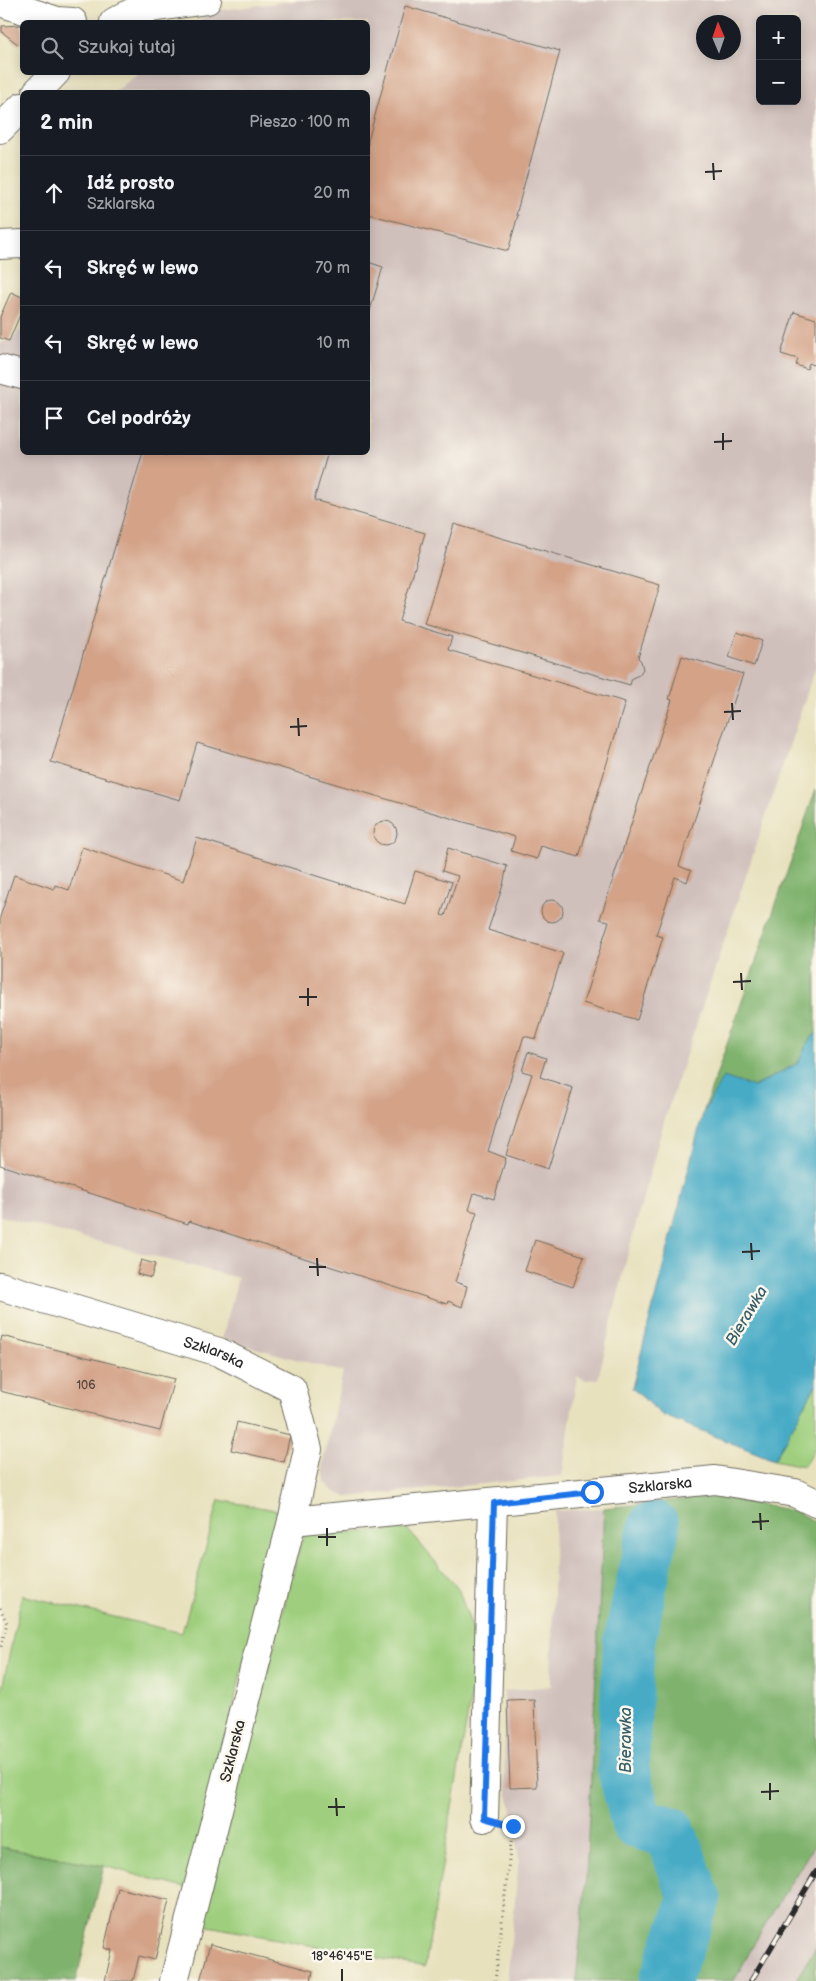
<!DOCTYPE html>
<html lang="pl">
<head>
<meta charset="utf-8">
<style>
  :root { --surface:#171b24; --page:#20242c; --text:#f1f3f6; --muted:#9ea1a6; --line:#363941 }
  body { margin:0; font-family:"Balsamiq Sans",sans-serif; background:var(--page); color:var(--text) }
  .controls { position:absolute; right:15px; top:15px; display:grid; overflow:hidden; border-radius:8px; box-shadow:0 2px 12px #0003 }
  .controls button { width:45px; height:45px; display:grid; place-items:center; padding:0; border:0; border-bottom:1px solid var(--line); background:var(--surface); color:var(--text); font:25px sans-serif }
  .compass { position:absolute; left:696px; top:15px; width:45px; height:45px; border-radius:50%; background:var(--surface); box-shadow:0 2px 12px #0003; rotate:358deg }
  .stop { position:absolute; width:15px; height:15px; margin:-11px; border:4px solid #1a73e8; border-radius:50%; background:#fff }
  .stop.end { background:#1a73e8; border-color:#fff; box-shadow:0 1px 5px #0008 }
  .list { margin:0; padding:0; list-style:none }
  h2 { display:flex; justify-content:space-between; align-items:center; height:65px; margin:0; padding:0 20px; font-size:21px }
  h2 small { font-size:16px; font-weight:400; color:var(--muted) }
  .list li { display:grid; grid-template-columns:32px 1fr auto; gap:15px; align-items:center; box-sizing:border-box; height:75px; padding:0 20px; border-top:1px solid var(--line) }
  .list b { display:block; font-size:19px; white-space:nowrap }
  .list p { margin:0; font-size:16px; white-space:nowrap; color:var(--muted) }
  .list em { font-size:16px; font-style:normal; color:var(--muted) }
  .icon { flex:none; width:28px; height:28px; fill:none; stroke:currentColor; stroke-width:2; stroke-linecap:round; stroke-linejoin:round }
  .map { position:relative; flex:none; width:816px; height:1981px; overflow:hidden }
  .search { position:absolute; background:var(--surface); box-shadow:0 2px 12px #0003; left:20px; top:20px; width:350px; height:55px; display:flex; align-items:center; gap:12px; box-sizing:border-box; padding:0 18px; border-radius:8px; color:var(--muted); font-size:19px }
  .panel { position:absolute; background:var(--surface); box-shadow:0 2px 12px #0003; left:20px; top:90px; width:350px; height:365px; border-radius:8px }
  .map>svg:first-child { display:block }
</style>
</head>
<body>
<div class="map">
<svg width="816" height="1981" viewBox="0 0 816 1981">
  <rect width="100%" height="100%" fill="#fbf7ec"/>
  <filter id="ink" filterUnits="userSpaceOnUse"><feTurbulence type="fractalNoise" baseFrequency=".02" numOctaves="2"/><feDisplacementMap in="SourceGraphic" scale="10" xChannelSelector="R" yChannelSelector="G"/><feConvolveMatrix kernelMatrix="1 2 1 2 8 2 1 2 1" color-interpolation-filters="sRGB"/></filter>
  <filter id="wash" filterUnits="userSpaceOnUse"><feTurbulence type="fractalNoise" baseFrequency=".0096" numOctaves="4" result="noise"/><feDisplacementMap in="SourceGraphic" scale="20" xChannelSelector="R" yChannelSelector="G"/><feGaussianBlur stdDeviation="1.12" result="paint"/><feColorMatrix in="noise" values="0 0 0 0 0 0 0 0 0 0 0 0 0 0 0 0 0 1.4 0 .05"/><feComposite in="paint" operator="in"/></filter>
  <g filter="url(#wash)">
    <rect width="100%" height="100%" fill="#e8e1be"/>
    <g fill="#d0c0bc" fill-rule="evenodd">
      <path d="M302 0H816V666L665 1118 628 1253 598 1379 586 1380 577 1376 562 1476 347 1497 333 1491 324 1480 322 1467 343 1372 222 1339 238 1278 0 1216V344L12 339 22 327V452H368V92H115L138 73 368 72V22H198L212 11ZM760 19H797V101H760ZM704 22H734V52H704Z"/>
      <path d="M604 1508 586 1878 576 1981H507L519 1859 511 1805 505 1784 504 1691 551 1686 555 1511Z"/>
      <path d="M816 1842V1947L795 1981H734L760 1933Z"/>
    </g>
    <g fill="#9fcf7e" stroke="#657d54">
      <path d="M816 1385V1447L804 1466 774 1460Z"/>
      <path d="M219 1500 281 1511 188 1889 104 1866 0 1847V1698L22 1595 182 1633Z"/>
      <path d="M408 1530 458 1588 479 1648 425 1967 203 1925 300 1545 305 1534Z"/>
    </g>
    <g fill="#7fb26d" stroke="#556e4c">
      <path d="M816 789V1033L808 1042 798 1063 703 1113Z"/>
      <path d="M715 1496 794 1511 816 1522V1842L760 1933 734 1981H576L586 1878 604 1508Z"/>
      <path d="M0 1847 104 1866 76 1981H0Z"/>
      <path d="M816 1947V1981H795Z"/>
    </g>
    <path fill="#47abc6" stroke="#396b78" d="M816 1033V1385L774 1460 662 1415 632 1388 703 1113 723 1077 754 1087 798 1063 808 1042Z"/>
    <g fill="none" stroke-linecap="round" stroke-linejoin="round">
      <path stroke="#47abc6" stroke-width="52" d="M654 1527 629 1643 623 1768 637 1823 670 1832 695 1898 665 1981"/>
    </g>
    <g id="blocks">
      <g fill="#d3a287">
        <path d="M405 6 560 51 516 215H518L508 251 368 214V141Z"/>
        <path d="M22 25V42L19 45 2 32V26Z"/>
        <path d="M368 262 383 267 368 317Z"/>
        <path d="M11 292 22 297V310L9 341 0 338V317Z"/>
        <path d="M794 312 816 319V366L809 363 807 369 796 365 798 359 781 354Z"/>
        <path d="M143 452H154L168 456 159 452H328L314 500 425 533 399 621 452 637 448 650 625 702 579 857 541 846 537 859 511 851 515 837 197 743 180 800 51 762Z"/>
        <path d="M454 524 660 585 638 658 641 661 643 669 639 675 632 678 630 685 424 624Z"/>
        <path d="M737 632 762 641 754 666 729 657Z"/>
        <path d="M682 656 743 674 679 866 691 871 687 882 675 877 656 935 663 937 637 1020 583 1003 609 921 600 919 672 700 669 699Z"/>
        <circle cx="385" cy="833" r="12"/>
        <path d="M197 838 405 904 415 871 452 882 441 915 445 916 458 876 442 871 448 848 507 866 503 885 488 930 563 953 536 1039 524 1036 488 1151 506 1158 494 1199 474 1193 469 1210 477 1212 455 1282 467 1286 462 1307 448 1301 447 1304 189 1221 188 1224 0 1165V917L14 875 54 889 55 885 69 890 82 847 183 881Z"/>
        <circle cx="552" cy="911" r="11"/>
        <path d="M528 1052 546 1058 540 1077 573 1088 548 1169 506 1155 532 1074 522 1071Z"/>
        <path d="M535 1240 584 1256 573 1287 525 1271Z"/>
        <path d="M141 1260 155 1264 151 1278 137 1274Z"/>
        <path d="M2 1336 174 1379 160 1431 0 1391V1344Z"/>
        <path d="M237 1422 290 1435 284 1462 231 1450Z"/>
        <path d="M534 1699 537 1787 510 1788 507 1700Z"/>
        <path d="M118 1888 169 1900 155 1960 139 1956 133 1981H105L112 1950 104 1948Z"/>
        <path d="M210 1944 313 1971 311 1981H200Z"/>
      </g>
    </g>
  </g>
  <g filter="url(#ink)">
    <use href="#blocks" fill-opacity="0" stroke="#6d6b5e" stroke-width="1"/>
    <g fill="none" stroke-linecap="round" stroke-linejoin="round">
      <g stroke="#6d6b5e" stroke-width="30">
        <g id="minor">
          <path d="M0 2 57 21 73 22"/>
          <path d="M114 22 137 10 207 0"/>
          <path d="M37 92 56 72"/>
          <path d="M0 129 22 107"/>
          <path d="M0 245 22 244"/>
          <path d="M0 369 22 375"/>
          <path id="s1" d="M0 1286 219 1352 292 1389 308 1449 292 1521 174 1981"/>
          <path id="s2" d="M292 1521 715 1480 795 1493 816 1503"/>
          <path d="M484 1818 493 1503"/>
        </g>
      </g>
      <g stroke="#6d6b5e" stroke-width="3" stroke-dasharray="1 4" stroke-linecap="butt">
        <path d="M0 1608 7 1623 0 1650"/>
        <path d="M495 1981 513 1826"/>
      </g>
      <use href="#minor" stroke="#fff" stroke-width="28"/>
      <g stroke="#2b2b2b" stroke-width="5.5">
        <path id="rail" d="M751 1981 816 1872"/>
      </g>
      <use href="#rail" stroke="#fbf7ec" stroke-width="4" stroke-dasharray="11" stroke-linecap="butt"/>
    </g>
  </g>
  <g fill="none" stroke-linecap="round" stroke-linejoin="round" filter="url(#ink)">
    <path stroke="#1a73e8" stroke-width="6" d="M513 1826 484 1818 494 1503 592 1492"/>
  </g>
  <path fill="none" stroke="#2b2b2b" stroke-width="2" d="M713 163 714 180M705 172 722 171M723 433V450M714 442 732 441M732 703 733 720M724 712 741 711M298 718 299 736M290 727 307 726M741 973 742 990M733 982 751 981M308 988V1006M299 997H317M751 1243 752 1260M742 1252 760 1251M317 1258 318 1276M309 1267H326M760 1513 761 1530M752 1522 769 1521M327 1528V1546M318 1537H336M770 1783V1800M761 1792 779 1791M336 1798 337 1816M328 1807H345M342 1969V1981"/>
  <g text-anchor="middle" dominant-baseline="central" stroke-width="5" stroke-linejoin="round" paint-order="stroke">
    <g font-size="12" fill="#554942">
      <text x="86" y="1385">106</text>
    </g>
    <g font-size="15" fill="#2b2b2b" stroke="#fbf7ec">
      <text stroke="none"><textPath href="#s1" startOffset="224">Szklarska</textPath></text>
      <text stroke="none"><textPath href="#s2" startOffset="370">Szklarska</textPath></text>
      <text transform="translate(233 1751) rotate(-76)">Szklarska</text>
    </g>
    <g font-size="16" font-style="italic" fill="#365e69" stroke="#fbf7ec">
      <text transform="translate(747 1316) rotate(-59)">Bierawka</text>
      <text transform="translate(626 1740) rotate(-90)">Bierawka</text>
    </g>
  </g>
  <g font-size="12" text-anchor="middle" fill="#2b2b2b" stroke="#fbf7ec" stroke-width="5" stroke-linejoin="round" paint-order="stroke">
    <text x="342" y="1960">18°46'45"E</text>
  </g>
</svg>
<div class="controls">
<button>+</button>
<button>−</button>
</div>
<svg class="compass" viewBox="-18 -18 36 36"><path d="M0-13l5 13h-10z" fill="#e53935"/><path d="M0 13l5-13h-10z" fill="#9ea1a6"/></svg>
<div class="stop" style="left:592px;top:1492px"></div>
<div class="stop end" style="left:513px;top:1826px"></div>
<div class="search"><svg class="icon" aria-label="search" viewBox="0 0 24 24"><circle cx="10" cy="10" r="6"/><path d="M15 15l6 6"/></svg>Szukaj tutaj</div>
<section class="panel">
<h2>2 min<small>Pieszo · 100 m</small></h2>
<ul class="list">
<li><svg class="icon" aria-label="ahead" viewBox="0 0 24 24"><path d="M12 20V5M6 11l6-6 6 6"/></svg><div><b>Idź prosto</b><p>Szklarska</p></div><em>20 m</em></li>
<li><svg class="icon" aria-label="left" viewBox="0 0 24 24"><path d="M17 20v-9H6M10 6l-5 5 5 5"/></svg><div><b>Skręć w lewo</b></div><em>70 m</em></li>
<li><svg class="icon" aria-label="left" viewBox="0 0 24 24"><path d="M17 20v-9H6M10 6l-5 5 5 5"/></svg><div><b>Skręć w lewo</b></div><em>10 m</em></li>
<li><svg class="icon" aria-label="arrive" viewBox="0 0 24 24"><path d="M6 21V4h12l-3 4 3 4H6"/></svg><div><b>Cel podróży</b></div></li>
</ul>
</section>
</div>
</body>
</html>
